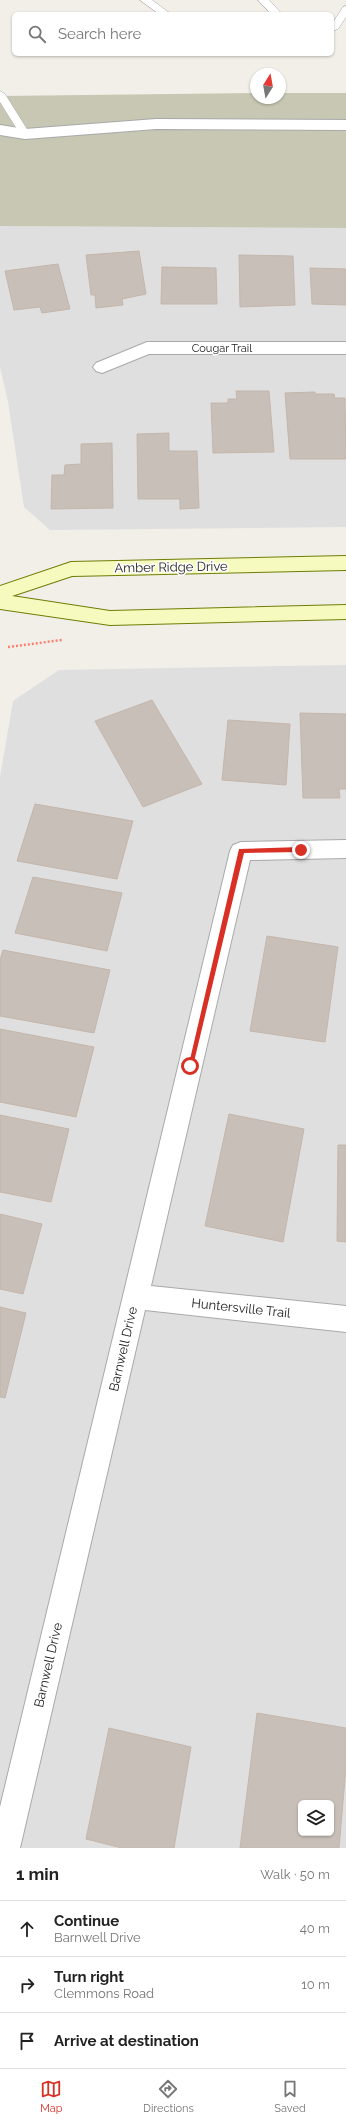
<!DOCTYPE html>
<html lang="en">
<head>
<meta charset="utf-8">
<style>
  :root { --surface:#fff; --page:#f6f6f6; --text:#222; --muted:#767676; --line:#e0e0e0; --accent:#d93025 }
  body { margin:0; font-family:Raleway,sans-serif; background:var(--page); color:var(--text) }
  .controls { position:absolute; right:12px; bottom:12px; display:grid; overflow:hidden; border-radius:6px; box-shadow:0 1px 3px #0004 }
  .controls button { width:36px; height:36px; display:grid; place-items:center; padding:0; border:0; border-bottom:1px solid var(--line); background:var(--surface); color:var(--text); font:20px sans-serif }
  .compass { position:absolute; left:250px; top:68px; width:36px; height:36px; border-radius:50%; background:var(--surface); box-shadow:0 1px 3px #0004; rotate:11deg }
  .stop { position:absolute; width:12px; height:12px; margin:-9px; border:3px solid #d93025; border-radius:50%; background:#fff }
  .stop.end { background:#d93025; border-color:#fff; box-shadow:0 1px 4px #0008 }
  .list { margin:0; padding:0; list-style:none }
  h2 { display:flex; justify-content:space-between; align-items:center; height:52px; margin:0; padding:0 16px; font-size:17px }
  h2 small { font-size:13px; font-weight:400; color:var(--muted) }
  .list li { display:grid; grid-template-columns:26px 1fr auto; gap:12px; align-items:center; box-sizing:border-box; height:56px; padding:0 16px; border-top:1px solid var(--line) }
  .list b { display:block; font-size:15px; white-space:nowrap }
  .list p { margin:0; font-size:13px; white-space:nowrap; color:var(--muted) }
  .list em { font-size:13px; font-style:normal; color:var(--muted) }
  .icon { flex:none; width:22px; height:22px; fill:none; stroke:currentColor; stroke-width:2; stroke-linecap:round; stroke-linejoin:round }
  .map { position:relative; flex:none; width:346px; height:1848px; overflow:hidden }
  .search { position:absolute; background:var(--surface); box-shadow:0 1px 3px #0004; left:12px; right:12px; top:12px; height:44px; display:flex; align-items:center; gap:10px; box-sizing:border-box; padding:0 14px; border-radius:6px; color:var(--muted); font-size:15px }
  .sheet { height:220px; background:var(--surface) }
  nav { display:flex; justify-content:space-around; align-items:center; box-sizing:border-box; height:56px; border-top:1px solid var(--line); background:var(--surface); font-size:11px; color:var(--muted) }
  nav a { display:grid; justify-items:center; gap:2px }
  nav .on { color:var(--accent) }
  .map>svg:first-child { display:block }
</style>
</head>
<body>
<div class="map">
<svg width="346" height="1848" viewBox="0 0 346 1848">
  <rect width="100%" height="100%" fill="#f2efe9"/>
  <g fill="#e0dfdf" fill-rule="evenodd">
    <path d="M0 226 346 228V527L50 530 24 507 8 402 0 367Z"/>
    <path d="M346 665V1848H0V777L13 701 59 670ZM301 1803H331V1833H301Z"/>
  </g>
  <path fill="#c7c7b4" d="M256 93V98H280V93H346V228L0 226V96Z"/>
  <g fill="#c7bfb8" stroke="#c4b6ab" fill-rule="evenodd">
    <path d="M139 251 146 294 122 299 123 305 96 308 95 295H91L86 255Z"/>
    <path d="M239 255 293 256 295 305 240 307Z"/>
    <path d="M58 264 70 309 42 313 40 307 14 310 5 271Z"/>
    <path d="M162 267 216 268 217 304H161Z"/>
    <path d="M310 268 346 269V305L312 304Z"/>
    <path d="M236 391H269L274 452 213 453 211 403H228V399H237Z"/>
    <path d="M315 392V394H334L335 398H345L346 459H290L285 393Z"/>
    <path d="M169 433V451H197L199 508 180 509V499H138L137 434Z"/>
    <path d="M112 443 113 508 51 509 52 475H64L65 465 81 464V444Z"/>
    <path d="M152 700 202 784 143 807 95 721Z"/>
    <path d="M300 713 346 714V789H339L340 798H303Z"/>
    <path d="M228 720 290 724 286 785 222 780Z"/>
    <path d="M35 804 133 821 117 879 17 861Z"/>
    <path d="M33 877 122 893 107 951 15 933Z"/>
    <path d="M267 936 338 947 325 1042 250 1031Z"/>
    <path d="M3 950 110 970 94 1033 0 1016V960Z"/>
    <path d="M0 1029 94 1047 76 1117 0 1102Z"/>
    <path d="M229 1114 304 1129 283 1242 205 1226Z"/>
    <path d="M0 1115 69 1129 51 1202 0 1192Z"/>
    <path d="M338 1145H346V1242L337 1241Z"/>
    <path d="M0 1214 42 1224 23 1294 0 1289Z"/>
    <path d="M0 1307 26 1313 5 1398 0 1397Z"/>
    <path d="M257 1713 346 1728V1767L339 1848H240ZM301 1803H331V1833H301Z"/>
    <path d="M109 1728 191 1747 174 1848H122L86 1839Z"/>
  </g>
  <g fill="none" stroke-linecap="round" stroke-linejoin="round">
    <g stroke="#a9a9a9" stroke-width="1">
      <g id="lane">
        <path d="M140 0H152L171 14H159Z"/>
        <path d="M258 0H269L282 14H271Z"/>
        <path d="M346 6V17L338 29 332 31V24L343 7Z"/>
        <path d="M0 91 5 94 30 134 29 136H21L20 134 0 102Z"/>
      </g>
    </g>
    <g stroke="#a9a9a9" stroke-width="2">
      <g id="street">
        <path d="M156 119 346 120V130L156 129 25 139 0 135V125L25 129Z"/>
        <path d="M147 342H346V354H149L102 373 96 371 93 367 96 363Z"/>
        <path d="M346 840V858L250 860 151 1286 346 1306V1332L145 1310 20 1848H0V1807L230 851 233 845 241 842Z"/>
      </g>
    </g>
    <g stroke="#707d05" stroke-width="2">
      <path id="secondary" d="M346 556V570L72 576 12 596 110 611 346 605V619L110 625 0 609V586L71 562Z"/>
    </g>
    <path stroke="#fa8072" stroke-width="2.5" stroke-dasharray="2 2" stroke-linecap="butt" d="M8 647 62 640"/>
    <use href="#lane" fill="#fff" fill-rule="evenodd"/>
    <use href="#street" fill="#fff" fill-rule="evenodd"/>
    <use href="#secondary" fill="#f7fabf" fill-rule="evenodd"/>
  </g>
  <path fill="#d93025" d="M301 847 304 850 301 852 244 853 193 1066 190 1069 188 1068 239 849Z"/>
  <g text-anchor="middle" dominant-baseline="central" stroke-width="3" stroke-linejoin="round" paint-order="stroke">
    <g font-size="11" fill="#222" stroke="#fff">
      <text x="222" y="348">Cougar Trail</text>
    </g>
    <g font-size="13" fill="#222" stroke="#fff">
      <text transform="translate(171 567) rotate(-1)">Amber Ridge Drive</text>
      <text transform="translate(241 1308) rotate(6)">Huntersville Trail</text>
      <text transform="translate(123 1349) rotate(-77)">Barnwell Drive</text>
      <text transform="translate(48 1665) rotate(-77)">Barnwell Drive</text>
    </g>
  </g>
</svg>
<div class="controls">
<button><svg class="icon" aria-label="layers" viewBox="0 0 24 24"><path d="M12 4l9 5-9 5-9-5zM3 14l9 5 9-5"/></svg></button>
</div>
<svg class="compass" viewBox="-18 -18 36 36"><path d="M0-13l5 13h-10z" fill="#e53935"/><path d="M0 13l5-13h-10z" fill="#767676"/></svg>
<div class="stop" style="left:190px;top:1066px"></div>
<div class="stop end" style="left:301px;top:850px"></div>
<div class="search"><svg class="icon" aria-label="search" viewBox="0 0 24 24"><circle cx="10" cy="10" r="6"/><path d="M15 15l6 6"/></svg>Search here</div>
</div>
<section class="sheet">
<h2>1 min<small>Walk · 50 m</small></h2>
<ul class="list">
<li><svg class="icon" aria-label="ahead" viewBox="0 0 24 24"><path d="M12 20V5M6 11l6-6 6 6"/></svg><div><b>Continue</b><p>Barnwell Drive</p></div><em>40 m</em></li>
<li><svg class="icon" aria-label="right" viewBox="0 0 24 24"><path d="M7 20v-9h11M14 6l5 5-5 5"/></svg><div><b>Turn right</b><p>Clemmons Road</p></div><em>10 m</em></li>
<li><svg class="icon" aria-label="arrive" viewBox="0 0 24 24"><path d="M6 21V4h12l-3 4 3 4H6"/></svg><div><b>Arrive at destination</b></div></li>
</ul>
</section>
<nav>
<a class="on"><svg class="icon" aria-label="map" viewBox="0 0 24 24"><path d="M3 6l6-2 6 2 6-2v14l-6 2-6-2-6 2zM9 4v14M15 6v14"/></svg>Map</a>
<a><svg class="icon" aria-label="directions" viewBox="0 0 24 24"><path d="M12 3l9 9-9 9-9-9zM9 14v-3h6M13 9l2 2-2 2"/></svg>Directions</a>
<a><svg class="icon" aria-label="saved" viewBox="0 0 24 24"><path d="M7 4h10v16l-5-4-5 4z"/></svg>Saved</a>
</nav>
</body>
</html>
